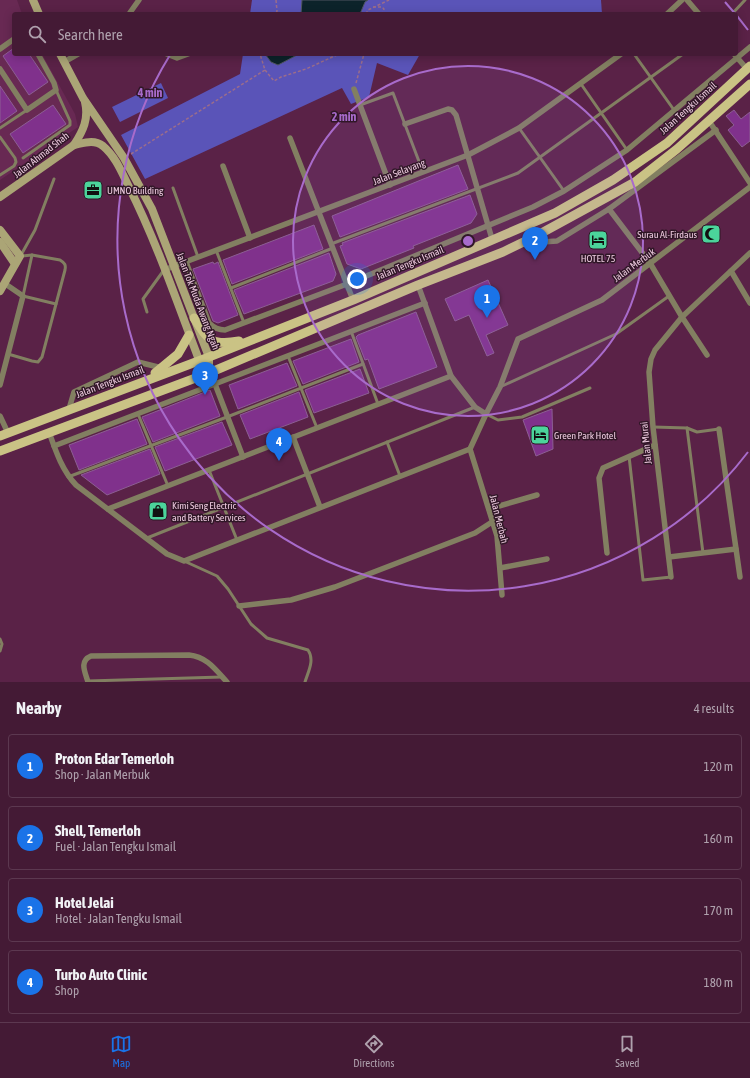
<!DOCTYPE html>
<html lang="en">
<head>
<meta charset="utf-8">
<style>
  :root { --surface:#441a35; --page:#4e2741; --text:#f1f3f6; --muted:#afa1ad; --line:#5c3850; --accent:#1a73e8 }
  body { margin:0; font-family:"Asap Condensed",sans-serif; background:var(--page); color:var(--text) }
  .you { position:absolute; left:357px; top:279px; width:14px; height:14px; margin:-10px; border:3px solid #fff; border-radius:50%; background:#1a73e8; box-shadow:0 0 0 6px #1a73e833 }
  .badge { display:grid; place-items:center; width:26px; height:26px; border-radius:50%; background:var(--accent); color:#fff; font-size:13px; font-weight:700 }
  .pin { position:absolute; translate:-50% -33px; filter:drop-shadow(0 1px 2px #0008) }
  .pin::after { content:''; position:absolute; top:21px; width:14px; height:12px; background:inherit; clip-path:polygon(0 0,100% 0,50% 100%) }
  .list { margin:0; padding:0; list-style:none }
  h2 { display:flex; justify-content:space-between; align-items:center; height:52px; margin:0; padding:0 16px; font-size:17px }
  h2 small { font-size:13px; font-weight:400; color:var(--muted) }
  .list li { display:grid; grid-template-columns:26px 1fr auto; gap:12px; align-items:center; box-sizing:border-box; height:64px; margin:0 8px 8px; padding:0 8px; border:1px solid var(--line); border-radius:4px }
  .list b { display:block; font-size:15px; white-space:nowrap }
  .list p { margin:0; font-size:13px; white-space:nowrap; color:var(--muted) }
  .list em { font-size:13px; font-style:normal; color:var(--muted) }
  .icon { flex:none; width:22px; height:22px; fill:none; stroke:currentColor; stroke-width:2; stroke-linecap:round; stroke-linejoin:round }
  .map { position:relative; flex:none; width:750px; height:682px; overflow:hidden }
  .search { position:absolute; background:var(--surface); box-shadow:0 2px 10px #0003; left:12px; right:12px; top:12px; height:44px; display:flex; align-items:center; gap:10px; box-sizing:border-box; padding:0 14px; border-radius:4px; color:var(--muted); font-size:15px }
  .sheet { height:340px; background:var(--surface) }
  nav { display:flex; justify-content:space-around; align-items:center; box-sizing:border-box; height:56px; border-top:1px solid var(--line); background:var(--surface); font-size:11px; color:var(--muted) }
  nav a { display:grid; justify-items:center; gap:2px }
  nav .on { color:var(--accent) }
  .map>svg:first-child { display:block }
</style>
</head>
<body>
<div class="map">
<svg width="750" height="682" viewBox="0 0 750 682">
  <rect width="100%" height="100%" fill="#5a2247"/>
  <path fill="#682953" d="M0 0H17L22 14H14V54H42L75 114 78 127 0 180Z"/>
  <g fill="#5a54b8">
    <path d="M252 0H601L602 14H250Z"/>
    <path d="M243 54H420L408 75 377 63 369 97 351 104 342 88 145 179 121 135 240 74Z"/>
    <path d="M161 83 168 98 120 122 112 107Z"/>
  </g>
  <g fill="#0c232a" stroke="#4f5560">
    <path d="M302 0H368L365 2 360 14H301Z"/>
    <path d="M265 54H299L278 65 271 62Z"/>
  </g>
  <g fill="#80318c" stroke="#8c5e93">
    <path d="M14 48V54H29L48 82 29 95 3 56Z"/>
    <path d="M0 86 17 111 0 123Z"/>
    <path d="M53 105 66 124 23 153 10 134Z"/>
    <path d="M734 110 741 119 750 112V141L742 147 728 130 734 125 726 116Z"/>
    <path d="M458 165 468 189 340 237 332 216Z"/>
    <path d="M470 195 477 214 471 223 413 246 414 248 361 269 347 264 340 246 343 245 342 243Z"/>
    <path d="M314 225 323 249 232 284 223 260Z"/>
    <path d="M329 253 336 274 333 281 244 314 234 290Z"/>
    <path d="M213 262 214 264 218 262 238 315 218 323 213 321 193 269Z"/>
    <path d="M488 280 508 325 486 335 494 353 487 356 469 315 455 321 445 299Z"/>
    <path d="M416 312 437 367 379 389 368 359 365 360 356 337 358 335Z"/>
    <path d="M351 339 359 362 303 384 293 361Z"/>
    <path d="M287 363 297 386 238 409 229 385Z"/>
    <path d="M360 369 369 393 314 413 305 390Z"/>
    <path d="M210 390 220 416 153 442 142 417Z"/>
    <path d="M299 392 308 417 250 439 240 415Z"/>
    <path d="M552 409 553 449 536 456 523 420Z"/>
    <path d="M137 419 147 444 79 470 69 445Z"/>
    <path d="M222 422 232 445 165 471 155 447Z"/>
    <path d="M150 449 160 474 107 495 81 475Z"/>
  </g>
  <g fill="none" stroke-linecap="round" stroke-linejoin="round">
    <g stroke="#9b6d8b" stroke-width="1.5" stroke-dasharray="3 2" stroke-linecap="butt">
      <path d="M276 0 277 11 276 14"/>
      <path d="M373 7H382L384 9 382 14"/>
      <path d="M366 14 368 10 389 0"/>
      <path d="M265 70 274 81 281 77 306 69 339 54"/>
      <path d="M356 83 364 54"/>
      <path d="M131 154 265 70 260 54"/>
    </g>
    <g stroke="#827f61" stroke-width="3">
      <path d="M732 14 745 0"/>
      <path d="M634 54 674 110"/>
      <path d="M581 84 627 150"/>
      <path d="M360 105 393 93 423 172"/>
      <path d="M0 128 27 110"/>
      <path d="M519 128 564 191"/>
      <path d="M0 137 15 158 16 162 14 166 0 175"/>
      <path d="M23 158 70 125V121L56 90"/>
      <path d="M173 188 198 257"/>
      <path d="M331 244 518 173 683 54"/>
      <path d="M216 250 244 323"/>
      <path d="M21 255 35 230 54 179"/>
      <path d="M32 255 23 296 56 304"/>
      <path d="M231 288 333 248"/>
      <path d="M147 312 143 299 164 270"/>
      <path d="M351 331 378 404"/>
      <path d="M8 354 32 361 38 362 42 357 65 270C66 265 65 263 60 260L32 255 22 256"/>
      <path d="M288 356 317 428"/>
      <path d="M500 387 616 334 669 296"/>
      <path d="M138 414 168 486"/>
      <path d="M486 414 498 420 522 417 590 388"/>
      <path d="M653 427 687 428 697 432 719 429"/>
      <path d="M687 428 703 553"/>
      <path d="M387 442 400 476"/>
      <path d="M629 456 643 580 671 577"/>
      <path d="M209 470 237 540"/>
      <path d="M68 477 227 417 363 364"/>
      <path d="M147 538 475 407"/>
      <path d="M184 561 217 576 228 589 251 624 267 638 308 650C315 660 308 672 305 682"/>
      <path d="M0 639 2 644 0 651"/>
      <path d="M88 681 222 677"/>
    </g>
    <g stroke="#827f61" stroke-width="5.5">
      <path d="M687 0 699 14"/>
      <path d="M129 14 139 0"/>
      <path d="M667 14 682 0"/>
      <path d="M0 49 14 39"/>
      <path d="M167 54 177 58 188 54"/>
      <path d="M734 54 747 69"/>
      <path d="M64 62 78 54"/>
      <path d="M0 69 27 110 56 90 54 83 38 54"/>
      <path d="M354 89 390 185"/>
      <path d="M709 121 750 183"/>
      <path d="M405 124 448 109 452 110 456 115 492 239"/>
      <path d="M290 138 353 300"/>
      <path d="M223 166 250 238"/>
      <path d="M609 209 650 263 682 317 707 355"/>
      <path d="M536 236 542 242 557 241 609 209 716 130"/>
      <path d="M186 262 209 323C214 328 218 330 225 330L347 284 533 207 564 191 627 150 750 47"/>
      <path d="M164 270 468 155 519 128 621 54"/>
      <path d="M731 271 750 303"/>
      <path d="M418 285 451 376 475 407 486 414"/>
      <path d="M215 384 243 457"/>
      <path d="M0 385 23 296 4 283"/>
      <path d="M69 409 74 392 138 362 162 368"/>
      <path d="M0 416 8 433"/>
      <path d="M719 429 740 577"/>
      <path d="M49 432C56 452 62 470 76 485L167 554 184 561 470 449 486 414 500 387 518 339 602 300 750 187"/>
      <path d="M293 437 320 507"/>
      <path d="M54 446 425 303"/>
      <path d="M470 449 497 536 502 595"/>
      <path d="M108 509 451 376"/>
      <path d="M489 509 537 495"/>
      <path d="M607 553 599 478 603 468 655 445"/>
      <path d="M669 557 736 549"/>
      <path d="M500 568 547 559"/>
      <path d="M671 577 653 427 649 372 651 359 655 350 682 317 750 253"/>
      <path d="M239 606 291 600 335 587 475 533 492 522"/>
      <path d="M88 682C85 672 79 661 91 656L189 655C207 657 215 669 227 682"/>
    </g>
    <g stroke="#aba576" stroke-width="8">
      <path d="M33 0 39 14"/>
      <path d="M60 54 83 98 124 158 152 209 209 357V373"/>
      <path d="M74 145C84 143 94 139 103 146 116 157 122 173 129 187 157 243 177 302 199 360L209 373"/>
      <path d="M0 197 74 145C83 131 89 119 85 102"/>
      <path d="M0 230 20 256 0 291"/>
      <path d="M0 242 15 264"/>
    </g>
    <g stroke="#cac385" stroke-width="9">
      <path d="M194 318C208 340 211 346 239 341"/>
      <path d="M155 373 178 354 189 335"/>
      <path d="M0 436 209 357 353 300 555 213 613 180 667 143 750 66"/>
      <path d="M0 451 209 373 418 285 503 252 536 236 635 182 677 149 750 84"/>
    </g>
  </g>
  <circle cx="468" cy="241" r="175" fill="#a86bcb" fill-opacity=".12"/>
  <g fill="none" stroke="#a86bcb" stroke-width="2">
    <circle cx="468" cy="241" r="175"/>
    <path d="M748 452A351 351 0 0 1 170 55M725 2A351 351 0 0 1 748 30"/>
  </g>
  <defs>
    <g id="office-square" transform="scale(1)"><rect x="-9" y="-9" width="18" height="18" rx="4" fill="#4bd49b" stroke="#301727"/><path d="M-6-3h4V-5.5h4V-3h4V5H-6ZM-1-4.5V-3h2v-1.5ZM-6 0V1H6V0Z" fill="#111"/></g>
    <g id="mosque-square" transform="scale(1)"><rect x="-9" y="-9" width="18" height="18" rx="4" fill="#4bd49b" stroke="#301727"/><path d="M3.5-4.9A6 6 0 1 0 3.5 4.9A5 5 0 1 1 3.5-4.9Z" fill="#111"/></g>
    <g id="hotel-square" transform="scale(1)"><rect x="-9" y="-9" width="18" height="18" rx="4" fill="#4bd49b" stroke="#301727"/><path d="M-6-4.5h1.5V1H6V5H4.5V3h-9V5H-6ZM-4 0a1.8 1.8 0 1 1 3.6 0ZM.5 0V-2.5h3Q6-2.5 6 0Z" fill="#111"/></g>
    <g id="shop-square" transform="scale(1)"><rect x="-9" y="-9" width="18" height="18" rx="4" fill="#4bd49b" stroke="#301727"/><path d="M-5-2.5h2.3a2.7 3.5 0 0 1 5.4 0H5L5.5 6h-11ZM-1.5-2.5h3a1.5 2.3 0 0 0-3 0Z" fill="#111"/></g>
  </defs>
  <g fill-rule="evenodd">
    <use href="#office-square" x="93" y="190"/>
    <use href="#mosque-square" x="711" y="234"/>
    <use href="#hotel-square" x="598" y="240"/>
    <use href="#hotel-square" x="540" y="435"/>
    <use href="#shop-square" x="158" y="511"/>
  </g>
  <g text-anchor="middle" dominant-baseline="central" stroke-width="3" stroke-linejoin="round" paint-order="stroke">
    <g font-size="10" fill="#ecc9de" stroke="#301727">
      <text transform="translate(688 108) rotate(-42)">Jalan Tengku Ismail</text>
      <text transform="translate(41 155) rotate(-38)">Jalan Ahmad Shah</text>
      <text transform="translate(399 172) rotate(-21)">Jalan Selayang</text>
      <text transform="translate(410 263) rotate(-23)">Jalan Tengku Ismail</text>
      <text transform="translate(634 265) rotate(-36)">Jalan Merbuk</text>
      <text transform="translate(198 301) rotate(69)">Jalan Tok Muda Awang Ngah</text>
      <text transform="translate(110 382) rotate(-21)">Jalan Tengku Ismail</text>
      <text transform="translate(646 443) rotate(-96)">Jalan Murai</text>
      <text transform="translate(499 519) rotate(76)">Jalan Merbah</text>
    </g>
    <g font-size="10" fill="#ecc9de" stroke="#301727" text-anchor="start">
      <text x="107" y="190">UMNO Building</text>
      <text x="697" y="234" text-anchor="end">Surau Al-Firdaus</text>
      <text x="598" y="258" text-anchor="middle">HOTEL 75</text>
      <text x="554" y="435">Green Park Hotel</text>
      <text x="172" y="505">Kimi Seng Electric<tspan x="172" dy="12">and Battery Services</tspan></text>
    </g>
  </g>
  <circle cx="468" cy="241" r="6" fill="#a86bcb" stroke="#301727" stroke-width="2"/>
  <g font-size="12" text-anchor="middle" font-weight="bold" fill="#a86bcb" stroke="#301727" stroke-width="3" stroke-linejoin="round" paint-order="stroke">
    <text x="150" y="97">4 min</text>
    <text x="344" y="121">2 min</text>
  </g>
</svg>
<div class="you"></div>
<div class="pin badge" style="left:487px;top:318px">1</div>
<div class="pin badge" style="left:535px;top:260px">2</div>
<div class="pin badge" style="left:205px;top:395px">3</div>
<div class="pin badge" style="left:279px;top:461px">4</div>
<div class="search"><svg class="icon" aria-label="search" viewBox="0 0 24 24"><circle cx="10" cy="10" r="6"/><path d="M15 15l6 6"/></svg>Search here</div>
</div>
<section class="sheet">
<h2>Nearby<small>4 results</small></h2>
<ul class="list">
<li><span class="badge">1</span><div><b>Proton Edar Temerloh</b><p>Shop · Jalan Merbuk</p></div><em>120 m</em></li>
<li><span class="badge">2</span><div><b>Shell, Temerloh</b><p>Fuel · Jalan Tengku Ismail</p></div><em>160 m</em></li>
<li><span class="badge">3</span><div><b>Hotel Jelai</b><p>Hotel · Jalan Tengku Ismail</p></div><em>170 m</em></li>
<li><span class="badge">4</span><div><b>Turbo Auto Clinic</b><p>Shop</p></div><em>180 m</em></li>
</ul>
</section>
<nav>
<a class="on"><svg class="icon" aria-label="map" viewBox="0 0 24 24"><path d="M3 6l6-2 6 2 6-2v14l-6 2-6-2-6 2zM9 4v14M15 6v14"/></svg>Map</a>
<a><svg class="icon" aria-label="directions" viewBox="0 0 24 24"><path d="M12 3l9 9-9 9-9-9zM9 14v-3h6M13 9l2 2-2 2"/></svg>Directions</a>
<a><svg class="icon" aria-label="saved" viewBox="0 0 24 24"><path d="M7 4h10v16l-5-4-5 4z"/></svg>Saved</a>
</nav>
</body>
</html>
